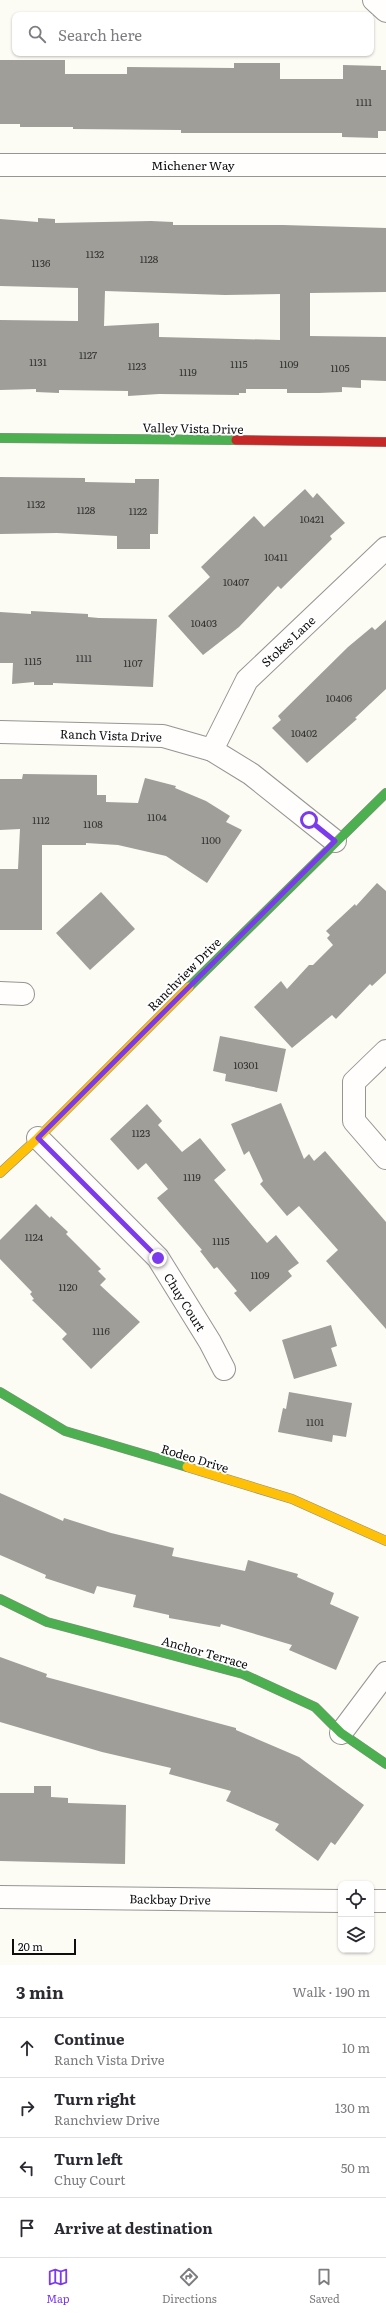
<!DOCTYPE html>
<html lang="en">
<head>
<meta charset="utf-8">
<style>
  :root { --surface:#fff; --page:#f7f7f7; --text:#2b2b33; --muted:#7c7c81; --line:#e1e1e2; --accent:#7c3aed }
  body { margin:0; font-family:Literata,serif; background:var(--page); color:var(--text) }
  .controls { position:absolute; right:12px; bottom:12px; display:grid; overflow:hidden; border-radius:8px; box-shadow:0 1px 3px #0004 }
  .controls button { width:36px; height:36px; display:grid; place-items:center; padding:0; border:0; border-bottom:1px solid var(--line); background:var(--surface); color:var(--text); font:20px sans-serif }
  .scale { position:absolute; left:12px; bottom:10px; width:64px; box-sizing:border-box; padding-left:4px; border:2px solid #0e0e0e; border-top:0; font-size:11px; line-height:14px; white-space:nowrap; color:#0e0e0e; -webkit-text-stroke:3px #fff; paint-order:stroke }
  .stop { position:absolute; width:12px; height:12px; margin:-9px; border:3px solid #7c3aed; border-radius:50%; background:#fff }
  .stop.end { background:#7c3aed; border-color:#fff; box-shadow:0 1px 4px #0008 }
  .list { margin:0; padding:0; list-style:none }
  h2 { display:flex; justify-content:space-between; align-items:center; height:52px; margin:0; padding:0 16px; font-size:17px }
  h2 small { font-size:13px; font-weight:400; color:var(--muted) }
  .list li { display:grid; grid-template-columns:26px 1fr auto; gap:12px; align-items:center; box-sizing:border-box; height:60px; padding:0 16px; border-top:1px solid var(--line) }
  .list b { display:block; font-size:15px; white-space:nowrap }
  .list p { margin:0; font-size:13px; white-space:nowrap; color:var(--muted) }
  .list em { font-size:13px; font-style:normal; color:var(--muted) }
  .icon { flex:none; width:22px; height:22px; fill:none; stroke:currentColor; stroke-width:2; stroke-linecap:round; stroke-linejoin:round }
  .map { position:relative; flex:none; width:386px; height:1965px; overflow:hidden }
  .search { position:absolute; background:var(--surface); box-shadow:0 1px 3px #0004; left:12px; right:12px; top:12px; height:44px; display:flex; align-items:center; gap:10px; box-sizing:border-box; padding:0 14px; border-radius:8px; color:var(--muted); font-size:15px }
  .sheet { height:292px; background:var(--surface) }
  nav { display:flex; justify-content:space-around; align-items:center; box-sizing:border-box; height:56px; border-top:1px solid var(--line); background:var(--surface); font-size:11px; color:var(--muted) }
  nav a { display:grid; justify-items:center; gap:2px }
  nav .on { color:var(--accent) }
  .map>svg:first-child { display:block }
</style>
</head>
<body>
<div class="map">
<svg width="386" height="1965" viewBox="0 0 386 1965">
  <rect width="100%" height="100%" fill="#fcfbf4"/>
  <g fill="#9f9e99" fill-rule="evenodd">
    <path d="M0 60H65V74H127V67L234 68V63H280V79H343V65L381 66V70H386V131H378V138L342 137V133H181V130L73 129V127H20V124H0Z"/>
    <path d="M38 218 55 219V223L151 221 173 222V225H283L386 228V292L310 293V336L386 337V381L361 380V388L342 387V392L319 393H287V389H246V393H239V395L159 394 128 396V391L59 390V393L36 392V389L0 390V320L78 321V288L0 286V219L38 222ZM105 291 225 295 280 294V340L159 337V323L104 326Z"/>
    <path d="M0 477 85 478V482L135 483V479H159L158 534H150V549H117V536L57 533 0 534Z"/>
    <path d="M305 489 313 498 317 493 345 523 330 536 332 539 281 589 278 586 239 627 203 655 168 616 210 577 201 567 254 516 264 527Z"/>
    <path d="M31 611 88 614V617L99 618 157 619 153 687 53 683V685H34V682L12 684 13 663H0V612L31 614Z"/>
    <path d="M386 620V689L355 718 357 719 307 763 272 728 281 720 278 716 348 647 372 627 375 630Z"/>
    <path d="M23 774 97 775V795H106V802L138 803 145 778 176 786 175 788 206 801 230 816 226 822 242 830 207 883 166 856 118 845 86 843V845H42V930H0V869H18L20 829 0 830V779H22Z"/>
    <path d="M377 883 386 891V973L372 986 370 984 336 1019 332 1015 292 1048 254 1007 281 981 287 989 309 965H313L333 945 327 938 330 935 326 931 355 904 356 906Z"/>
    <path d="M101 892 135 929 90 970 56 933Z"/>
    <path d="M220 1036 286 1049 277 1092 225 1081 226 1074 213 1071Z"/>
    <path d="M281 1103 304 1159 309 1154 314 1161 325 1151 386 1222V1329L326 1261 338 1250 299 1206 287 1216 260 1184 263 1181 249 1151 244 1155 231 1124Z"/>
    <path d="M147 1104 162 1121 158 1125 182 1152 200 1138 226 1170 214 1180 267 1243 276 1235 299 1263 288 1271 292 1276 250 1312 234 1293 237 1291 217 1267 214 1269 200 1251 202 1250 157 1198 168 1189 146 1163 138 1170 110 1139Z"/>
    <path d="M36 1204 50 1218 51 1216 68 1232 66 1234 101 1269 98 1271 106 1279 100 1285 140 1322 91 1369 62 1339 67 1334 32 1300 34 1299 30 1294 32 1292 0 1259V1240Z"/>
    <path d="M331 1325 337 1346 331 1348 337 1366 294 1379 282 1340Z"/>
    <path d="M289 1392 352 1403 346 1437 333 1435 332 1442 278 1432 283 1408 286 1409Z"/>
    <path d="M0 1493 63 1521 64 1518 111 1533 174 1548 172 1556 245 1571 248 1560 298 1574 297 1577 334 1593 330 1604 359 1617 336 1670 289 1650 292 1645 221 1624 220 1627 169 1618V1615L133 1607 136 1595 97 1586 94 1594 45 1578 46 1575 0 1555Z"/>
    <path d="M0 1657 47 1674 46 1677 236 1728V1730L299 1757 364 1805 335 1845 331 1842 318 1861 275 1830 279 1824 226 1801 231 1791 169 1774 171 1768 102 1752 0 1722Z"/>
    <path d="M34 1786H51V1797L68 1798V1803L126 1805 125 1864 0 1861V1793H34Z"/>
  </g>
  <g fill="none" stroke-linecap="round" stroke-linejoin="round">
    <g stroke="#959592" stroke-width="24">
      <g id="street">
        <path d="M374 0 386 11"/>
        <path d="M0 165H386"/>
        <path d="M0 732 163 736 212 750 251 774 335 841"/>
        <path d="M212 750 247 680 386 548"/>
        <path d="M0 993 23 994"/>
        <path d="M386 1051 354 1082V1121L386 1158"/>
        <path d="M38 1138 158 1258 210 1342 224 1369"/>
        <path d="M341 1733 386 1673"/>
        <path d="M0 1897 341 1901"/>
        <path d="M371 1901H386"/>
      </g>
    </g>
    <g stroke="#8c8b88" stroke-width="10">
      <g id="fast">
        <path d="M0 438 236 440"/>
        <path d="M189 987 386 793"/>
        <path d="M0 1392 65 1431 187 1467"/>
        <path d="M0 1599 47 1622 243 1674 315 1707 341 1733 386 1764"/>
      </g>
    </g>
    <g stroke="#8c8b88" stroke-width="10">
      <g id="slow">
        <path d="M0 1173 38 1138 189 987"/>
        <path d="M187 1467 292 1499 386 1541"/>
      </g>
    </g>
    <g stroke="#8c8b88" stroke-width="10">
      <path id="jam" d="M236 440 386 442"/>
    </g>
    <use href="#street" stroke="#fffefd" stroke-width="22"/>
    <use href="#fast" stroke="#4caf50" stroke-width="9"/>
    <use href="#slow" stroke="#ffc107" stroke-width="9"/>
    <use href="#jam" stroke="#c62828" stroke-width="9"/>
  </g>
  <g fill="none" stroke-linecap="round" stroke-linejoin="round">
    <path stroke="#7c3aed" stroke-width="5" d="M158 1258 38 1138 335 841 309 820"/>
  </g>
  <g text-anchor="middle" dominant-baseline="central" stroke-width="4" stroke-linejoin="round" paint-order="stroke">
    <g font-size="10" fill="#323231">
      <text x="364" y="101">1111</text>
      <text x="95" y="253">1132</text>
      <text x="149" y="258">1128</text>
      <text x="41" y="262">1136</text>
      <text x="88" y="354">1127</text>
      <text x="38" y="361">1131</text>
      <text x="239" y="363">1115</text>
      <text x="289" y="363">1109</text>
      <text x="137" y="365">1123</text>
      <text x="340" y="367">1105</text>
      <text x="188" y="371">1119</text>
      <text x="36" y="503">1132</text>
      <text x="86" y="509">1128</text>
      <text x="138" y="510">1122</text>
      <text x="312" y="518">10421</text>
      <text x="276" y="556">10411</text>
      <text x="236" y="581">10407</text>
      <text x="204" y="622">10403</text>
      <text x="84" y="657">1111</text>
      <text x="33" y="660">1115</text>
      <text x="133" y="662">1107</text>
      <text x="339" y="697">10406</text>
      <text x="304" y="732">10402</text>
      <text x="157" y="816">1104</text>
      <text x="41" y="819">1112</text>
      <text x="93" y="823">1108</text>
      <text x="211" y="839">1100</text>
      <text x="246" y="1064">10301</text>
      <text x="141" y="1132">1123</text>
      <text x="192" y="1176">1119</text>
      <text x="34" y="1236">1124</text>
      <text x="221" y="1240">1115</text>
      <text x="260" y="1274">1109</text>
      <text x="68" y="1286">1120</text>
      <text x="101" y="1330">1116</text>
      <text x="315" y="1421">1101</text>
    </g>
    <g font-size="12" fill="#0e0e0e" stroke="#fff">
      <text x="193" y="165">Michener Way</text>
      <text transform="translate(193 428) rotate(1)">Valley Vista Drive</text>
      <text transform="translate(288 641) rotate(-43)">Stokes Lane</text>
      <text transform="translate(111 735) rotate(2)">Ranch Vista Drive</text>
      <text transform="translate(184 974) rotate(-45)">Ranchview Drive</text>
      <text transform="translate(185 1302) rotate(58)">Chuy Court</text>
      <text transform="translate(195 1458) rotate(17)">Rodeo Drive</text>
      <text transform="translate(205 1652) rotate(16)">Anchor Terrace</text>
      <text transform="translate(170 1899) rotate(1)">Backbay Drive</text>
    </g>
  </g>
</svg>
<div class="controls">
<button><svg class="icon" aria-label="locate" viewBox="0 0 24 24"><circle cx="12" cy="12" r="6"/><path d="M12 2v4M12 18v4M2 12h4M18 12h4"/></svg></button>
<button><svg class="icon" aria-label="layers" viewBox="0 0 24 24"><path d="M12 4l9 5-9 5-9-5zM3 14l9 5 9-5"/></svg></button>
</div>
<div class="scale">20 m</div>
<div class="stop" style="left:309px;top:820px"></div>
<div class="stop end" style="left:158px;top:1258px"></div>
<div class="search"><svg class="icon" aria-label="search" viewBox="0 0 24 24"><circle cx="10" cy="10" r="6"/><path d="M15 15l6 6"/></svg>Search here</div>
</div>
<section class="sheet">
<h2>3 min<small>Walk · 190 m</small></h2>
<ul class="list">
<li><svg class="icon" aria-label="ahead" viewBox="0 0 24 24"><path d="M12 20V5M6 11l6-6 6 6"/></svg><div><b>Continue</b><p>Ranch Vista Drive</p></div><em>10 m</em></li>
<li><svg class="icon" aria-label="right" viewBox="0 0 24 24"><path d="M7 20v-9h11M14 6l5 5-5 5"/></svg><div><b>Turn right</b><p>Ranchview Drive</p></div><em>130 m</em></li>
<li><svg class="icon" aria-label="left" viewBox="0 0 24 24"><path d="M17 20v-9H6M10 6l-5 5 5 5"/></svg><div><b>Turn left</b><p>Chuy Court</p></div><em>50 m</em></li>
<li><svg class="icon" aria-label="arrive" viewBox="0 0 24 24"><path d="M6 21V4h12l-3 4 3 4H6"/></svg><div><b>Arrive at destination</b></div></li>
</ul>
</section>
<nav>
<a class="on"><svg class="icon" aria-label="map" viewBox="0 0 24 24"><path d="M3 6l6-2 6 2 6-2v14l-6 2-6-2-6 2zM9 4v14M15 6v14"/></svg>Map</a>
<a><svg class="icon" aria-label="directions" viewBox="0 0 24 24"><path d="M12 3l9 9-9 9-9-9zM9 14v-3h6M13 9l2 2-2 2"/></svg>Directions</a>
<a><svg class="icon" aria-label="saved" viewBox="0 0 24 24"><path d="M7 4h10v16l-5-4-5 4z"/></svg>Saved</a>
</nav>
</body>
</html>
